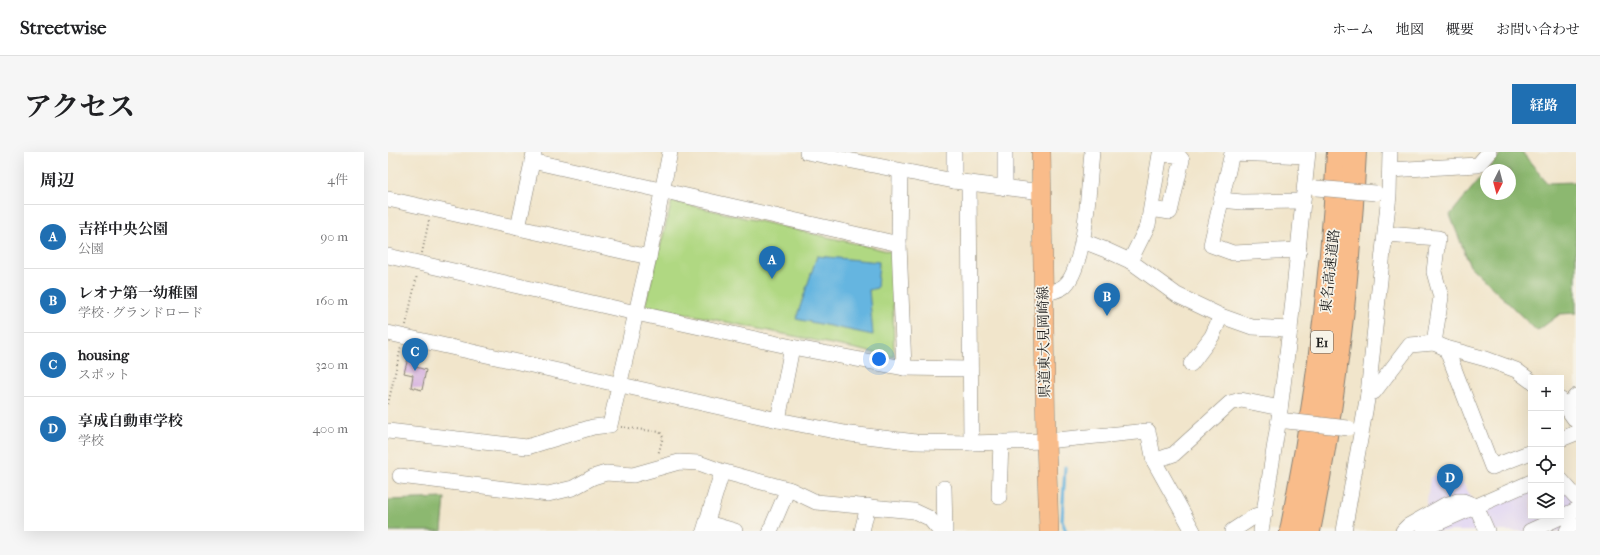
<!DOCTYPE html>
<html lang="ja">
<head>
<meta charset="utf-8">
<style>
  :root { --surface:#fff; --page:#f6f6f6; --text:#202124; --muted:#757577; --line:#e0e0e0; --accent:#1f6fb2 }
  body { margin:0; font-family:"IM FELL French Canon","Noto Serif JP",serif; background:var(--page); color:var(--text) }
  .controls { position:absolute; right:12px; bottom:12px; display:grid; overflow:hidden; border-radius:0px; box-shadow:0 4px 16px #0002 }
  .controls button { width:36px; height:36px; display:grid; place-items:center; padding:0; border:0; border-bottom:1px solid var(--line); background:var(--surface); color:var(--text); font:20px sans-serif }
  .compass { position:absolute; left:1092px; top:12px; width:36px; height:36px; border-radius:50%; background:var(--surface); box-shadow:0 4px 16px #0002; rotate:186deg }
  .you { position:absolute; left:491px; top:207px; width:14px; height:14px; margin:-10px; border:3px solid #fff; border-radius:50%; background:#1a73e8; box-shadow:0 0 0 6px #1a73e833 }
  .badge { display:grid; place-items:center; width:26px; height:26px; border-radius:50%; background:var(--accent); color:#fff; font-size:13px; font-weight:700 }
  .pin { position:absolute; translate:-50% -33px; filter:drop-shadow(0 1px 2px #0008) }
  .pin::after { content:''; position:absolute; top:21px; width:14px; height:12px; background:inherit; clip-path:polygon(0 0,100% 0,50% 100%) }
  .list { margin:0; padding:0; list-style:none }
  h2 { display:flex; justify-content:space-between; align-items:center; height:52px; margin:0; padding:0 16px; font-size:17px }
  h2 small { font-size:13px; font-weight:400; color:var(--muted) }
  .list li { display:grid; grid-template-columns:26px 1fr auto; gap:12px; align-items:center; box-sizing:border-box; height:64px; padding:0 16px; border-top:1px solid var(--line) }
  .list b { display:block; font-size:15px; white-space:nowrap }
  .list p { margin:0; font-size:13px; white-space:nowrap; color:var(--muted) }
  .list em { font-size:13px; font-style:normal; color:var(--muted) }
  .icon { flex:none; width:22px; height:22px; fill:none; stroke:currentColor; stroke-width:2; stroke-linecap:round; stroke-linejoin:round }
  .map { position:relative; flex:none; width:1188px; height:379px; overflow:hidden; border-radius:0px }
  header { display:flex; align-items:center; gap:24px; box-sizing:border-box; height:56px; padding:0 20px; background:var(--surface); border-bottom:1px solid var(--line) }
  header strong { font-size:19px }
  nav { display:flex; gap:22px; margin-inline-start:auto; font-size:14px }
  .intro { display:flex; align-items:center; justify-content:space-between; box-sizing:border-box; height:96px; padding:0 24px }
  h1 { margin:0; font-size:28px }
  .button { padding:10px 18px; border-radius:0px; background:var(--accent); color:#fff; font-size:14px; font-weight:700 }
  main { display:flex; gap:24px; padding:0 24px }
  aside { flex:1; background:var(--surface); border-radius:0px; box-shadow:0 4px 16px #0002 }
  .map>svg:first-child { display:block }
</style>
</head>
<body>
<header>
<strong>Streetwise</strong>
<nav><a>ホーム</a><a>地図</a><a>概要</a><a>お問い合わせ</a></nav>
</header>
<div class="intro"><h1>アクセス</h1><a class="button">経路</a></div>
<main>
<aside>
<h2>周辺<small>4件</small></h2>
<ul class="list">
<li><span class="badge">A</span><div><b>吉祥中央公園</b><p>公園</p></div><em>90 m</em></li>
<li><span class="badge">B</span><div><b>レオナ第一幼稚園</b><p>学校 · グランドロード</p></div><em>160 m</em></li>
<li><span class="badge">C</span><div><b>housing</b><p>スポット</p></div><em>320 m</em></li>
<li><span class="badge">D</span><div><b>享成自動車学校</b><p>学校</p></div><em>400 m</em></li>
</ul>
</aside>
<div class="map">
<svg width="1188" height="379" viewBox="0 0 1188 379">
  <rect width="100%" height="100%" fill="#f7f3e8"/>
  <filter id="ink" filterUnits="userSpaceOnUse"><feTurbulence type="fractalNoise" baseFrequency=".025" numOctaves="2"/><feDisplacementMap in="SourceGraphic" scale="8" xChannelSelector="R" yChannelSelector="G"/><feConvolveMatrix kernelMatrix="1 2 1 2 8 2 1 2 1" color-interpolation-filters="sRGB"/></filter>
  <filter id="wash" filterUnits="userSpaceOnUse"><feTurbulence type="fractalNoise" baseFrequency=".012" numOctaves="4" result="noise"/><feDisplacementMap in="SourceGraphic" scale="16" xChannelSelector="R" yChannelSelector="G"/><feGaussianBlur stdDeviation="0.9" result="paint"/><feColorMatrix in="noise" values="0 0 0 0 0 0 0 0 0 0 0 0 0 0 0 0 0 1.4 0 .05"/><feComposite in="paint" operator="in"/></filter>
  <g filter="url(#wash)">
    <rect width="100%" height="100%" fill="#f1e5cb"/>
    <path fill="#e0d4f4" d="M1064 313 1087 351 1143 328V364H1173V321L1188 340V379H1005L1008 370 1038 357 1042 326Z"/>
    <path fill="#b0d882" stroke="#667a4f" d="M284 49 504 100 506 205 257 153Z"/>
    <g fill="#8cb870" stroke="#546a46">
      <path d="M1114 0H1134L1159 31 1188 30V161L1172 162 1149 179 1082 114 1062 63 1098 19V42H1122V18H1099Z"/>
      <path d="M57 346 54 379H0V348Z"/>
    </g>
    <path fill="#65b5e0" stroke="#40687e" d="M429 104 491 110 489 136 481 138 485 183 408 167Z"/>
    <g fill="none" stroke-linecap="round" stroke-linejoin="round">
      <path stroke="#65b5e0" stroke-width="3" d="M677 315 674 369 678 379"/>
    </g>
    <g id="blocks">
      <path fill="#cfa4de" d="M21 203 30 206 28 215 38 218 34 238 23 235 25 223 16 221Z"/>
    </g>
  </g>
  <g filter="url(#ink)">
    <use href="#blocks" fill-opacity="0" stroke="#868074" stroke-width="1"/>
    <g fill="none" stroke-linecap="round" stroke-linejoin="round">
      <g stroke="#868074" stroke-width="16">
        <g id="minor">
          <path d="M419 0 566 29 654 40"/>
          <path d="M617 0V36"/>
          <path d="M144 9 511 92"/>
          <path d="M1002 18 1090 13 1101 0"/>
          <path d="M512 19 511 92 516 216"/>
          <path d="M566 29V0"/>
          <path d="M581 31 583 291"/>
          <path d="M0 47 261 105"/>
          <path d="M833 48 854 50 914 49"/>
          <path d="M130 76 146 1"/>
          <path d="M998 82 1050 86 1046 120 1053 145 1046 191"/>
          <path d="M695 89 718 98 742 109 789 143 833 164 864 175 902 177"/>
          <path d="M911 98 845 101 823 93 844 1 919 4"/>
          <path d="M0 104 248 161 404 195 516 216 582 217"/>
          <path d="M742 109 760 73 772 2 790 3 794 8 782 60 763 57"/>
          <path d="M655 142C661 140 669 139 675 135 698 119 701 28 704 0"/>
          <path d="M0 181 390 268 462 282 528 290 583 291 658 289 760 279 766 309 805 379"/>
          <path d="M1058 196 1104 315 1143 300"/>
          <path d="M803 212 824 184 833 164"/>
          <path d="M980 242 1001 43 1002 0"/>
          <path d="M1173 248 1188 269"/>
          <path d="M1178 255 1188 244"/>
          <path d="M390 268 404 195"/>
          <path d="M0 279 139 295 205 275 222 273 261 105 282 0"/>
          <path d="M1173 287 1188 281"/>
          <path d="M766 309 786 302 842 251 853 248 892 256"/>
          <path d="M12 324 160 342 185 336 205 325 218 321 245 323 291 310 311 311 333 319 403 338 428 350 526 359 541 366 552 379"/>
          <path d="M1173 328 1188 345"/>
          <path d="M556 336 557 379"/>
          <path d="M611 345 613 290"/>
          <path d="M319 371 347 379"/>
          <path d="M316 379 334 320"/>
          <path d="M382 379 400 337"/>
          <path d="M474 379 480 354"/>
          <path d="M844 379 867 364 877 361"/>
          <path d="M873 379 891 266 902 177 920 0"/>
          <path d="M956 379 980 242 986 240 1022 193 1046 191 1058 196 1098 207 1128 218 1143 229"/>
          <path d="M1015 379 1020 374 1057 353 1069 349H1075L1088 354 1099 379"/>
          <path d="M1036 379 1041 375 1143 330"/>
          <path d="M1142 379 1188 358"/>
          <path d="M1179 379 1183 373H1188"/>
        </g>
      </g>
      <g stroke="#868074" stroke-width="20">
        <path id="major" d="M653 0 658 289 661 379"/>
      </g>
      <g stroke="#868074" stroke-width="24">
        <g id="highway">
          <path d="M903 379C928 254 944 127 950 0"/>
          <path d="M921 379C946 254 961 127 967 0"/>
        </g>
      </g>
      <g stroke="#868074" stroke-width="2" stroke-dasharray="1 3" stroke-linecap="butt">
        <path d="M34 101 41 68"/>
        <path d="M18 173 29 123"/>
        <path d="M0 252 13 195"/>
        <path d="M233 275 272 280 275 285 270 303"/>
      </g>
      <use href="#minor" stroke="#fff" stroke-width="15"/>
      <use href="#major" stroke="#f9bc8a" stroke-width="19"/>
      <use href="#highway" stroke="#f9bc8a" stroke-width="22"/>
      <g stroke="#868074" stroke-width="16" stroke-linecap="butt">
        <g id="minor-bridge">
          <path d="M928 36 988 41"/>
          <path d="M899 269 960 276"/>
        </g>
      </g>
      <use href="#minor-bridge" stroke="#fff" stroke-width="15"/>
    </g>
  </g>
  <g text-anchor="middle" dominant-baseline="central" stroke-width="3.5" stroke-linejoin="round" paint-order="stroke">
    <rect fill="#f7f3e8" stroke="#5e5c59" stroke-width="1" x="923" y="179" width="22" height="22" rx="3"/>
    <g font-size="13" font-weight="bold" fill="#1c1c1c">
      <text x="934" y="190">E1</text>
    </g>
    <g font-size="14" fill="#1c1c1c" stroke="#f7f3e8">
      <text transform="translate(942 119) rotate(-84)">東名高速道路</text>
      <text transform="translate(656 190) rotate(-91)">県道東大見岡崎線</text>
    </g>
  </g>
</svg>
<div class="controls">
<button>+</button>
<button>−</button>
<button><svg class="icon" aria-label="locate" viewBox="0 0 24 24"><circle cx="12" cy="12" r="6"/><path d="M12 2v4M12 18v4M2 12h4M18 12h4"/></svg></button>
<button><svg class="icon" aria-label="layers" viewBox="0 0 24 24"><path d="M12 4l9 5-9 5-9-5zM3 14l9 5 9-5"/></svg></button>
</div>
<svg class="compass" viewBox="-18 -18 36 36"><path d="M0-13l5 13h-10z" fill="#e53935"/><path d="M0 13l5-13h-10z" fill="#757577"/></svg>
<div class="you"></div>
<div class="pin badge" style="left:384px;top:127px">A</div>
<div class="pin badge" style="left:719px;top:164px">B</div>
<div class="pin badge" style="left:27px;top:219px">C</div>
<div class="pin badge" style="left:1062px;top:345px">D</div>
</div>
</main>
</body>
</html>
